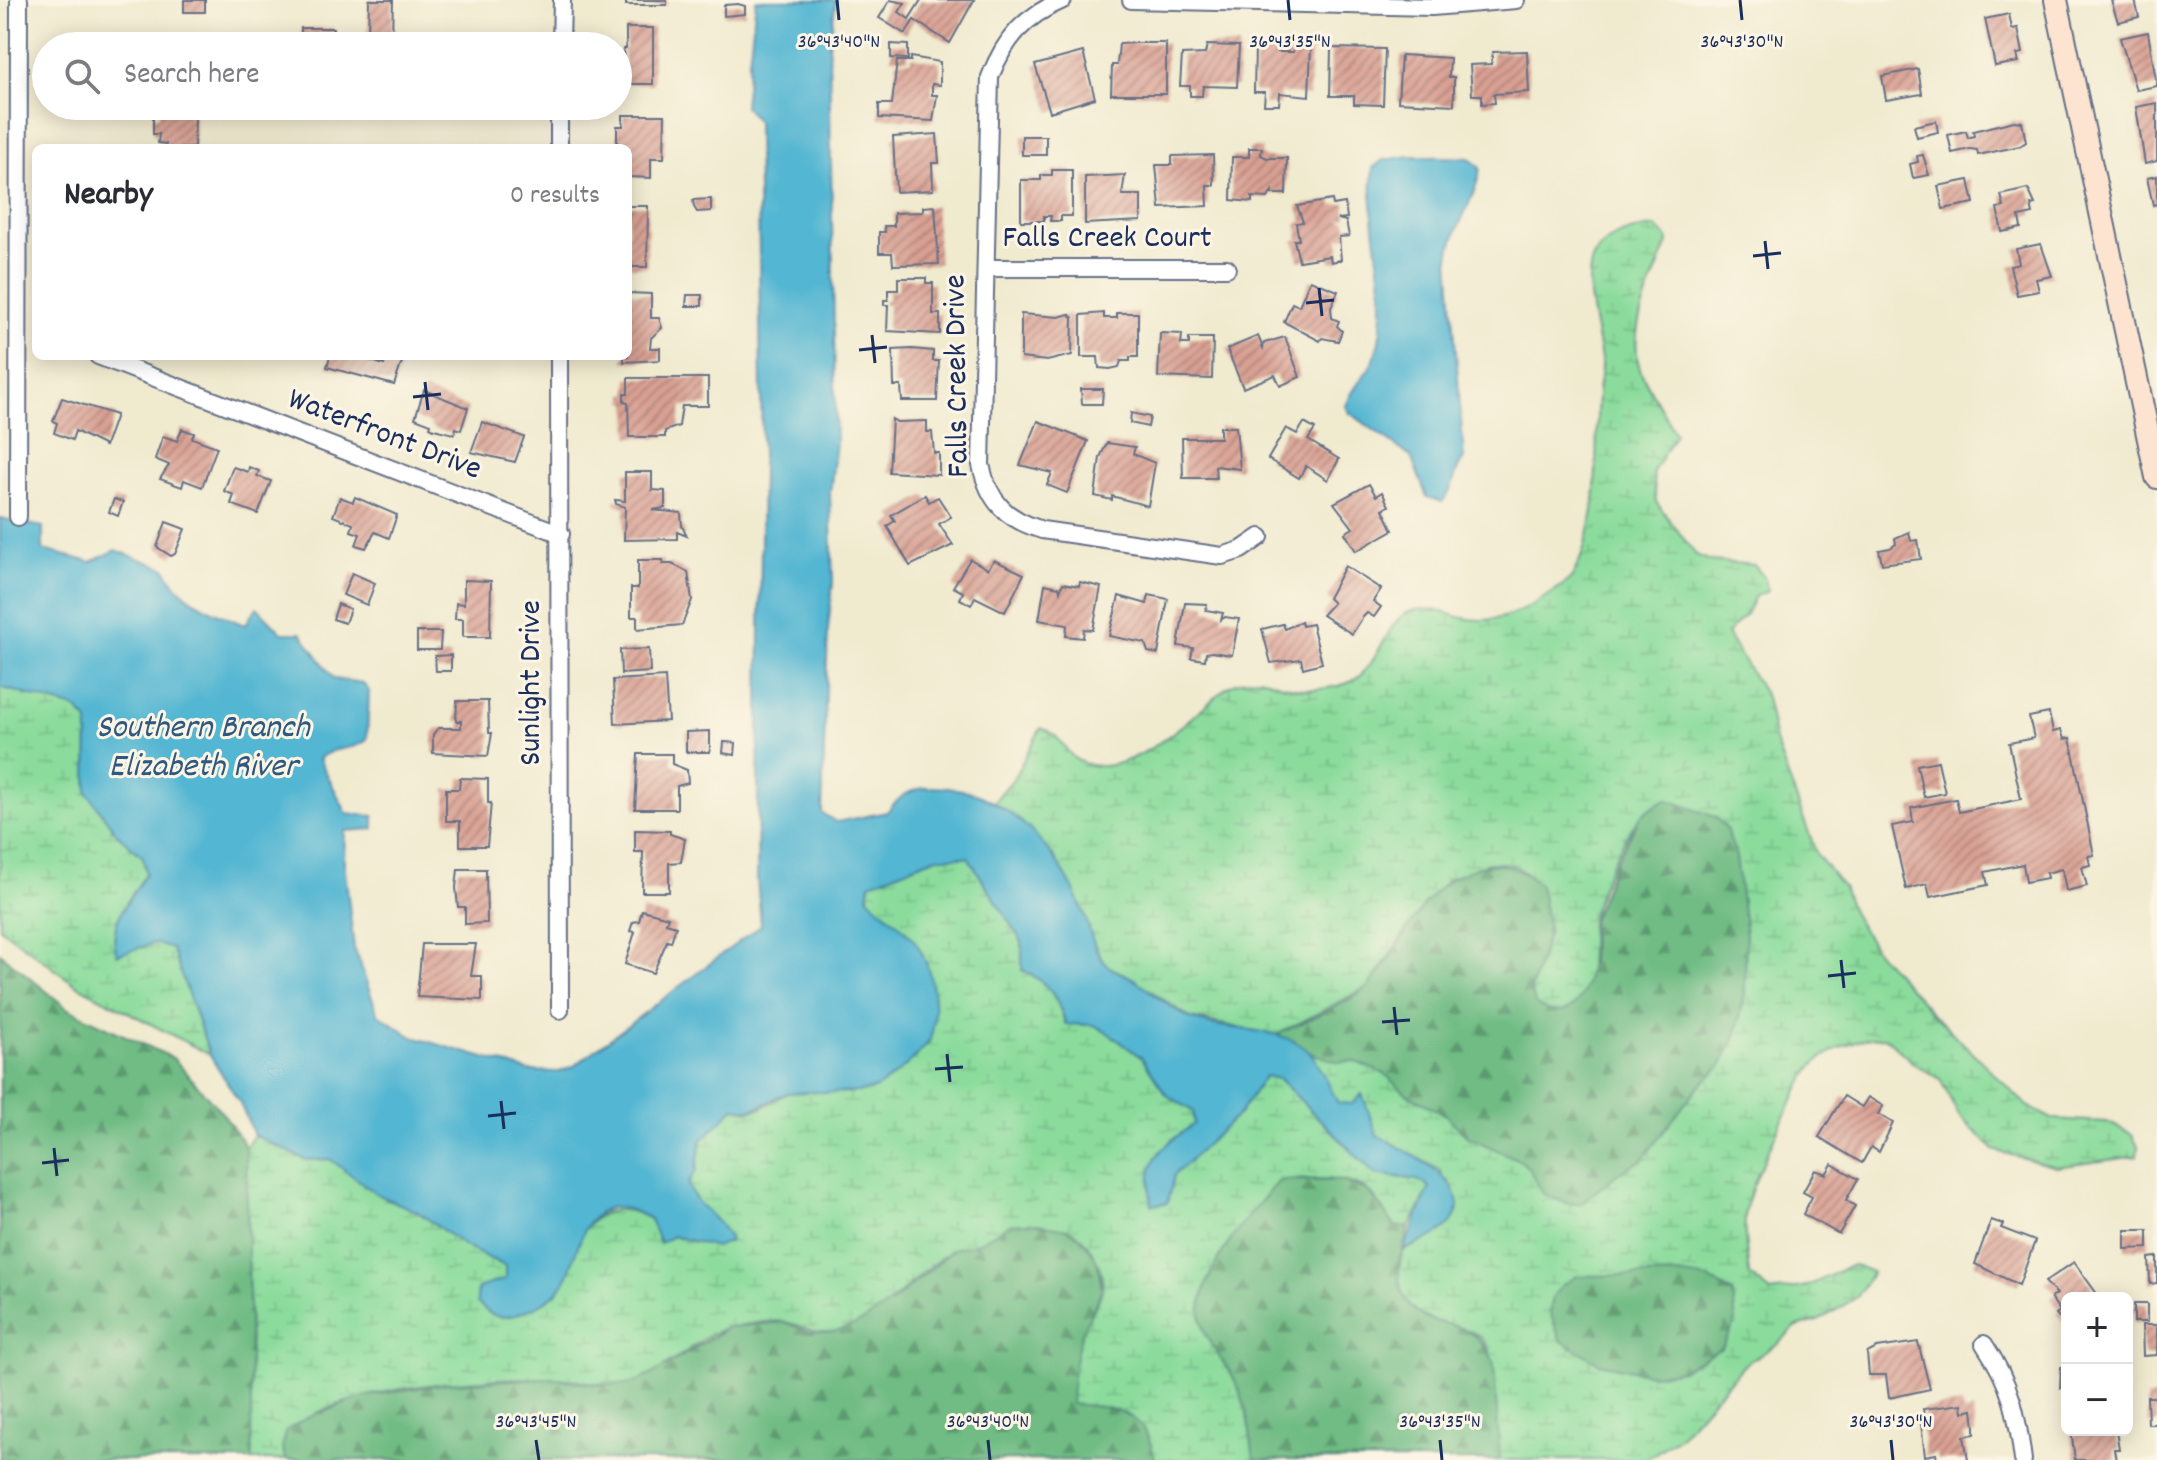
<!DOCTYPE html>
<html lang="en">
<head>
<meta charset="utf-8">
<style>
  :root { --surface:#fff; --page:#f7f7f7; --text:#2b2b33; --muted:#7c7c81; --line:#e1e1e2 }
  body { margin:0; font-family:Dekko,sans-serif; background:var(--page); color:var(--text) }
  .controls { position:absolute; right:24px; bottom:24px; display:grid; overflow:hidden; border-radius:12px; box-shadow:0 4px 20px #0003 }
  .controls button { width:72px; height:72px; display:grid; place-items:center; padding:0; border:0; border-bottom:2px solid var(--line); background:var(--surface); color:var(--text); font:40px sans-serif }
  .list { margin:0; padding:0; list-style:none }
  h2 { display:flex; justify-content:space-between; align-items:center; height:104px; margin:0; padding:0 32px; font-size:34px }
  h2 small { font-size:26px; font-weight:400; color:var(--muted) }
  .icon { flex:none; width:44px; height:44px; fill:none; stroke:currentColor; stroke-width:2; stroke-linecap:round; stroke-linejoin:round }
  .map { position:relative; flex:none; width:2157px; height:1460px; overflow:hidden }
  .search { position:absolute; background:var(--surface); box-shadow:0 4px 20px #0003; left:32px; top:32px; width:600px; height:88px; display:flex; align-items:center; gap:20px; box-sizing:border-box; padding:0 28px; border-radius:44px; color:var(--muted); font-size:30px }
  .panel { position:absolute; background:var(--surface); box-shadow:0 4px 20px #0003; left:32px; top:144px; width:600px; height:216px; border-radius:12px }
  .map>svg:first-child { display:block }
</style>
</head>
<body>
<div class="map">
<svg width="2157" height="1460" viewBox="0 0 2157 1460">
  <defs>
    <pattern id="forest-firs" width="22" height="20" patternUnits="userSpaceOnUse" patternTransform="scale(2)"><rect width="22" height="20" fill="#70bc84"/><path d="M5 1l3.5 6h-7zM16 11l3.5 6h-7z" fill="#5b996f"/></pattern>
    <pattern id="wetland-marsh" width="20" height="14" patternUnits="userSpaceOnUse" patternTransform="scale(2)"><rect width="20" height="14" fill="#8bdc9c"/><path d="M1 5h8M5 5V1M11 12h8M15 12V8" fill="none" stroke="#77bd89"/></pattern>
    <pattern id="building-hatch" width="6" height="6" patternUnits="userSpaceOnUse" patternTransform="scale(2)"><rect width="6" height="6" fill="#d9a093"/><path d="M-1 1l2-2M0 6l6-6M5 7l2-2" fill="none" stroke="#af837b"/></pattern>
  </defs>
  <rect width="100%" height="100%" fill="#fcf5e5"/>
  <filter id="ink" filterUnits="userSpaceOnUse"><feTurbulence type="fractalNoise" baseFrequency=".0125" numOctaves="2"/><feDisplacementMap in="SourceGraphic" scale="16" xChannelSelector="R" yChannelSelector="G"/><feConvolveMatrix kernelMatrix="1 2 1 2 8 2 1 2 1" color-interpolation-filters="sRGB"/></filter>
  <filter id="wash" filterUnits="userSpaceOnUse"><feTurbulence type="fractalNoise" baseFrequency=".006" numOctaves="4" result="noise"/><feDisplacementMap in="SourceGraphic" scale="32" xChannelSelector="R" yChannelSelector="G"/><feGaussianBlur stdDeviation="1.8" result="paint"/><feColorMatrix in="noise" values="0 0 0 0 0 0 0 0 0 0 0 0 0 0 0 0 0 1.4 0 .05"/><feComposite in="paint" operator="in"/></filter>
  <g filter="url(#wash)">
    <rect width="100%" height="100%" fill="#f0eacf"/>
    <g fill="url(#forest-firs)" stroke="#467671" stroke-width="2">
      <path d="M1666 799 1716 817 1726 828 1736 856 1746 934 1745 995 1735 1040 1721 1066 1698 1087 1642 1160 1617 1174 1582 1203 1568 1204 1543 1194 1529 1169 1521 1161 1466 1136 1447 1116 1407 1094 1385 1074 1353 1061 1339 1062 1310 1053 1276 1035C1298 1024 1354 1001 1369 985 1405 947 1418 886 1473 868 1503 859 1517 867 1540 885L1549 931 1531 989 1591 964 1592 921 1614 865 1641 815Z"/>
      <path d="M0 953 68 1009 173 1058 224 1115 246 1147 252 1460H0Z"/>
      <path d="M1280 1180 1341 1181 1368 1191 1395 1226 1409 1228 1398 1266 1423 1317C1456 1326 1483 1329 1494 1365L1500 1460H1254C1250 1433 1247 1400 1232 1376 1221 1357 1204 1341 1201 1317 1197 1273 1252 1210 1280 1180Z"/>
      <path d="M1023 1221 1065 1228 1079 1236 1097 1259 1102 1289 1084 1329 1072 1404C1115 1407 1146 1410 1155 1460H286L282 1447 285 1432 307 1414 321 1413 362 1397 447 1383 555 1378 599 1385 666 1366 728 1327 785 1322 811 1333 891 1303 956 1247 971 1245 1008 1223Z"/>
      <path d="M1679 1274 1707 1278 1733 1293 1736 1322 1722 1348 1682 1370 1655 1375 1599 1363 1560 1340 1550 1313 1553 1296 1563 1284 1577 1276Z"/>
    </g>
    <g fill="url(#wetland-marsh)" stroke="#53867d" stroke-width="2" fill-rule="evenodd">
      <path d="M1655 227 1667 237 1668 243C1653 282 1624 332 1642 374 1651 394 1665 413 1675 434L1653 472 1656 502 1696 555 1711 561 1754 565 1764 577 1768 591 1755 596 1746 614 1727 634 1766 697 1775 741 1817 855 1843 887 1853 914 1877 952 1932 1013 2027 1106 2052 1119 2107 1122 2132 1134 2138 1147 2137 1156 2056 1167 1994 1150 1959 1116 1940 1079 1913 1063 1885 1037C1862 1037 1835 1046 1817 1062 1802 1074 1754 1179 1748 1201 1741 1224 1747 1251 1749 1275L1771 1292 1808 1286 1852 1265 1872 1272 1857 1297 1820 1320 1794 1328 1778 1344 1745 1364 1679 1437 1645 1460H1500L1494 1365C1491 1355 1488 1344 1480 1337 1464 1324 1443 1326 1425 1317 1400 1305 1394 1276 1403 1251L1450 1225 1441 1171 1377 1135 1362 1094 1352 1104 1338 1103 1310 1053 1339 1062 1353 1061 1385 1074 1407 1094 1447 1116 1466 1136 1521 1161 1529 1169 1543 1194 1568 1204 1582 1203 1617 1174 1642 1160 1698 1087 1721 1066 1735 1040 1745 995 1746 934 1736 856 1726 828 1716 817 1666 799C1658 804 1646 809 1641 816 1623 837 1595 896 1591 922 1588 948 1595 985 1574 1005 1561 1017 1547 1011 1535 1004L1531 989 1549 931 1540 885 1517 867 1503 863H1488L1448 879 1426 902 1368 987 1276 1035 1191 1018 1131 977 1105 965 1091 938 1083 910 1054 856 992 804 1013 779 1041 728C1064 735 1064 756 1083 763 1131 781 1194 714 1227 687 1262 669 1265 683 1296 688 1311 691 1337 688 1350 682 1377 671 1385 623 1407 613 1426 604 1441 612 1459 617 1490 626 1520 614 1545 597 1553 591 1568 584 1573 575 1603 518 1594 457 1598 396 1598 384 1602 372 1601 360 1598 334 1582 281 1593 258 1604 235 1632 229 1655 227ZM1679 1274 1708 1279 1733 1292 1736 1322 1722 1348 1682 1370 1654 1375 1599 1363 1560 1340 1550 1313 1553 1296 1563 1284 1577 1276Z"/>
      <path d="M0 687 75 708 88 721 87 792 117 834 143 857 146 874C129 899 107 923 117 954L154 943 172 949 210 1055 76 985 0 928Z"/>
      <path d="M968 856 1022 942V970C1048 981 1058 998 1065 1024L1094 1025 1108 1033 1142 1058 1167 1095 1193 1111 1194 1124 1170 1141 1167 1203 1173 1175 1239 1114 1264 1076 1279 1079 1375 1174 1418 1180 1430 1188 1409 1228 1395 1226C1387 1216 1378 1198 1368 1191 1344 1174 1307 1180 1280 1180 1252 1210 1196 1273 1201 1317 1204 1341 1221 1357 1232 1376 1247 1400 1250 1433 1254 1460H1155C1146 1409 1115 1407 1071 1404 1072 1378 1075 1352 1084 1327 1089 1315 1101 1301 1102 1289 1105 1271 1092 1247 1078 1235 1068 1227 1056 1227 1044 1225 1000 1218 1007 1231 972 1245 966 1247 960 1246 954 1249 917 1270 883 1322 836 1331 811 1335 806 1326 784 1322 769 1319 746 1325 730 1327 705 1330 659 1380 625 1384 600 1387 577 1378 553 1378 477 1377 344 1385 285 1432L282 1447 286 1460H252L246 1147 254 1135 306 1160 330 1159 377 1194 418 1212 466 1247 505 1266V1279L478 1288 477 1302 489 1313 569 1273C575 1229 603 1194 648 1218 657 1222 664 1233 674 1236 689 1242 713 1239 730 1241 721 1217 694 1208 688 1183L696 1171 701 1141 734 1108 749 1111 762 1108 787 1093 874 1089 910 1061 929 1040 912 939 868 898 870 883 937 857Z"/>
    </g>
    <g fill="#53b6d2" stroke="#377298" stroke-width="2">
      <path d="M756 0H836L829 47 836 442 830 493 833 583 828 629 822 813 836 822 887 812C904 789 922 785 950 788 1011 795 1062 856 1083 911 1090 927 1093 954 1108 966 1116 972 1126 974 1135 980 1152 992 1171 1009 1190 1018 1223 1033 1287 1024 1312 1055 1322 1068 1330 1088 1338 1103L1352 1104 1362 1094 1377 1135C1401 1149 1482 1184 1451 1223 1441 1235 1416 1244 1403 1251L1430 1187 1417 1180 1375 1174 1279 1079 1265 1076 1239 1114 1174 1175 1167 1203 1152 1205C1143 1159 1158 1150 1194 1124L1193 1111 1167 1095 1142 1058 1108 1033 1094 1025 1066 1024C1058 998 1048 981 1022 970V942L968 857H937L870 883 868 897C882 911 901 924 913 939 932 963 940 1009 930 1039 925 1051 888 1082 876 1088 856 1097 813 1089 790 1093 766 1097 765 1114 734 1108L701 1141 696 1171 688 1183C694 1208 721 1217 730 1241L716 1247 673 1236 660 1243 649 1218C637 1213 620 1203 607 1209 573 1224 579 1267 558 1291 549 1302 517 1317 503 1317 492 1317 484 1309 477 1303L478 1288 505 1279V1266L466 1247 418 1212 377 1194 330 1159 306 1160 254 1135 240 1103 210 1055 172 949 154 943 117 955C107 924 129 900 146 874L143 857 117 834 87 792 88 721 75 708 0 687V518L43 527V550L91 562 116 550 165 568C179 600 214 612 245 625L257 607 282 633H301L334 679 363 683 369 691 367 740C352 752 333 745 319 759L347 814 374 816V829L345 831 344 861 354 948 378 1014 413 1037 529 1071 559 1072 574 1066 761 925 757 879 762 460 757 122 744 105Z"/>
      <path d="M1411 156 1469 158 1480 168C1476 201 1453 226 1449 258L1464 459C1452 471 1458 484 1442 502L1427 497 1411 457 1349 412 1346 406C1354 382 1371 373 1376 353 1394 292 1365 229 1373 168L1383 160Z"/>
    </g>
    <g id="blocks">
      <g fill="url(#building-hatch)">
        <rect x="184" y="0" width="21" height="12"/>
        <path d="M369 0H393L392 36 368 35Z"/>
        <rect x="626" y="0" width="41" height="5"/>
        <path d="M890 0 905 3 899 12 909 19 921 0H974L950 43 914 20 905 34 879 18Z"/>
        <path d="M2111 0H2135L2139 17 2118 22Z"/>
        <path d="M738 4 745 6V14L724 16V5Z"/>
        <path d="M2009 14 2012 29 2018 28 2023 53 2017 54 2019 62 1995 66 1985 19Z"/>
        <rect x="301" y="28" width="32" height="18"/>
        <path d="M626 28H653V84H626L623 49H626Z"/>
        <path d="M2148 32 2157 86 2136 90 2120 38Z"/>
        <path d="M1138 43H1166V94H1111L1112 65H1117L1119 44Z"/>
        <path d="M891 44 908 45V59L891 58Z"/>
        <path d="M1207 45 1239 46 1237 87 1203 86 1202 96H1190V86H1180L1182 55 1205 54Z"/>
        <path d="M1278 46V52H1293L1294 46 1311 47 1309 96 1280 93 1279 105H1264L1265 92H1254L1255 47Z"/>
        <path d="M1331 48 1385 49 1383 105 1354 104V96H1330Z"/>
        <path d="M1527 51 1529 92 1494 94 1495 103 1482 104V95H1472L1470 65 1491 64 1493 52Z"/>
        <path d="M1083 52 1095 98 1050 112 1035 65Z"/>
        <path d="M1401 55 1450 58 1449 77H1454V105L1398 102Z"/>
        <path d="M911 57 940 62V85L932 84V95H937L933 121 879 118V104H892L897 61H911Z"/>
        <path d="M1918 69 1922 94 1886 100 1882 76Z"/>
        <path d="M2157 103V161L2145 164 2136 107Z"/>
        <path d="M159 106H191L190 117H195L194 148H165L166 144 158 143 159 134H153V116H159Z"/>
        <path d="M384 106H402L403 112 384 114Z"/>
        <path d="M623 115H665L664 158H651V178L628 177V148H617V126H623Z"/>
        <path d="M1936 121 1938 132 1917 137 1914 126Z"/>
        <path d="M2014 121 2022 122 2026 142 2020 146 1978 155 1977 150 1970 149 1952 153 1948 135 1966 131 1968 138 1974 136 1973 131Z"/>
        <path d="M937 134 939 163H932L933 190 896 192 893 137Z"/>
        <rect x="1022" y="136" width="24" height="19"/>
        <path d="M1249 148H1262L1261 155 1267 158H1287L1286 194H1272V191L1268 198 1252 197V202L1231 200 1232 157H1249Z"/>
        <path d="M1213 155 1214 185H1207L1208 206 1160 208 1156 165H1172V156Z"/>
        <path d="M1923 155 1929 175 1913 178 1910 164 1918 162 1917 156Z"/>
        <path d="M1052 170H1072V216H1061V221H1050L1051 216H1044V221H1021V180H1041V175H1052Z"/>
        <path d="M1125 175 1122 195H1141V221L1085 224V177Z"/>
        <path d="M2157 176V204L2153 205 2147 178Z"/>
        <path d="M1969 180 1974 203 1943 209 1938 186Z"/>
        <path d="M2028 189 2035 204 2031 205 2033 214 2019 217 2021 228 2002 232 1997 208 2004 207 2001 195Z"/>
        <path d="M711 199V211L697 212 694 207 693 200Z"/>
        <path d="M1332 200 1333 205 1345 203 1347 218 1338 219 1346 221 1349 236 1339 237 1341 260 1331 262 1330 256 1299 261 1294 240H1299L1296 223 1303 222 1297 206Z"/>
        <path d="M628 206H648L647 267H628Z"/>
        <path d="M935 206 939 264 893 265 892 253H879V232H885L884 226H894V213L923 212V207Z"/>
        <path d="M2041 244 2052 276 2036 279 2039 291 2017 295 2010 266 2019 264 2016 249Z"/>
        <path d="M898 278H926V283H933V314H940V334L887 331 888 305H884V300H888V290H898Z"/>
        <path d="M1310 280 1338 291 1331 308 1332 318 1339 321 1337 326 1342 331 1338 341 1322 338 1320 341 1284 322 1292 303 1299 306Z"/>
        <path d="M628 293 651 294V318H659L662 328 651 338 650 348H660V360L624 362V356H628Z"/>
        <path d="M687 295H702V306H686Z"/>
        <path d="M1104 313V318H1117V313H1138V357H1130V361H1121L1119 367 1110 369 1099 368 1098 357H1081V315Z"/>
        <path d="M1021 314 1059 317 1069 314 1073 318 1072 355 1047 361 1021 358Z"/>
        <path d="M1160 333 1182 334 1181 344H1189V338H1213L1212 379 1158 377Z"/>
        <path d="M1258 336 1263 348 1264 343 1285 337 1300 377 1280 386 1275 375 1243 388 1227 349Z"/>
        <path d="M912 349 933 351V361H939L937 401H902L901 386H894L893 350Z"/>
        <path d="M330 356H357L384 365 387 356H404L394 385 327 367Z"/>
        <path d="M628 378H708V406H682L679 426 665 431V437H629L628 403 624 402V394H628Z"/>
        <path d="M1081 389H1103L1102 404H1082Z"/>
        <path d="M424 390 468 408 461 430 456 428 454 434 434 429 430 427 431 424 415 418Z"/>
        <path d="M62 398 116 415 105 446 75 431 72 440 54 433 57 423 53 421Z"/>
        <path d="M1131 413 1150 417 1148 427 1130 423Z"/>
        <path d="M892 419 897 422 927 421V432H932L934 453H939V475L889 472Z"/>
        <path d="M1038 421 1088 441 1067 493 1047 485 1052 473 1020 465Z"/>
        <path d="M482 422 524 437 515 462 471 452Z"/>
        <path d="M1304 423 1315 429 1308 440 1339 459 1328 480 1306 466 1299 478 1268 459 1286 428 1297 434Z"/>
        <path d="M1220 427H1236L1240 469 1215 466 1216 478H1183L1182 438H1220Z"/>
        <path d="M182 429 194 433 192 438 217 447 202 487 184 480 182 487 160 479 169 465 155 459 163 436 177 441Z"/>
        <path d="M1107 443 1135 447 1133 454 1155 463 1148 506 1112 496V500L1095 496 1100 457Z"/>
        <path d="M233 467 248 472 249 467 259 471 257 476 271 481 258 514 231 504 234 495 224 491Z"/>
        <path d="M625 472H652V490L665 491V508L652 510 681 513 682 526 687 536 677 532V539L624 540 625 507 616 504 615 500 625 501Z"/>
        <path d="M1369 484 1376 496 1382 492 1389 506 1383 509 1393 530 1356 551 1345 533 1353 528 1334 503Z"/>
        <path d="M925 495 929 502 938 497 951 517 939 524 953 545 910 566 887 526 895 521 891 515Z"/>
        <path d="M340 497 353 502 355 497 397 515 389 538 375 532 366 548 356 545 360 534 351 531 353 524 333 516Z"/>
        <path d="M114 499 123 502 118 516 109 512Z"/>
        <path d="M166 522 185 529 175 554 171 556 157 547Z"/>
        <path d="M1909 532 1911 541 1918 540 1921 559 1882 564 1879 550 1890 548 1896 544 1895 538Z"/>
        <path d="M970 559 988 569 994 560 1024 574 1005 612 975 597 971 605 960 599 963 592 953 587Z"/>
        <path d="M638 560H663V564H672L688 572 692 600 682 625 637 629V617H631V588H638Z"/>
        <path d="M1345 566 1381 589 1373 601 1381 607 1374 617 1367 613 1363 617 1352 634 1322 615 1333 603 1328 598Z"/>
        <path d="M352 573 375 583 367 605 343 595Z"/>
        <path d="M464 580 491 581 490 637H463V619H455L456 603 464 604Z"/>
        <path d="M1080 582 1101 587 1093 630 1084 629 1083 638 1066 636 1067 625 1039 620 1045 584 1059 587 1060 591 1063 583 1079 586Z"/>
        <path d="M1149 595 1168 599 1158 654 1148 652 1145 643 1109 636 1119 596 1147 604Z"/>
        <path d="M1185 603 1207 604 1206 610 1223 613 1221 620 1225 617 1239 619 1232 655 1212 652 1206 653 1205 660 1191 658 1193 648 1178 646Z"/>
        <path d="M338 604 350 609 345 623 333 619Z"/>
        <path d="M1301 621 1302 626 1312 624 1322 663 1303 668 1301 659 1271 663 1262 629 1283 624 1285 629Z"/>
        <path d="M417 632H441L440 650H417Z"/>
        <path d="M649 649 650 672 621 674 620 650Z"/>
        <path d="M451 655V671H436L435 656Z"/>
        <path d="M665 677 668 721 615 724 613 680Z"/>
        <path d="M457 701H488L489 733H492L488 756 433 753V734L438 728H461V721H456Z"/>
        <path d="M2049 713 2053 732 2061 730 2064 739 2070 738 2094 855 2088 856 2090 865 2082 867 2087 886 2066 891 2062 869 2046 873 2047 878 2026 882 2023 864 1985 872 1988 885 1930 897 1927 884 1906 889 1892 826 1913 822 1911 808 1956 799 1959 812 2021 799 2009 743 2034 738 2029 717Z"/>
        <path d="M710 731V752H686V732Z"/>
        <path d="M724 742 736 743 735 755 723 753Z"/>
        <path d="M638 754H672V764L687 770 688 783 677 786V809H635Z"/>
        <path d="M1938 761 1945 793 1924 797 1917 765Z"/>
        <path d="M460 778 488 779V803H491L487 846H460V821H446V789H459Z"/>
        <path d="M635 830 670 831V834L685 839 681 862 669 863V892H642L643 852H635Z"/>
        <path d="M458 869H486L487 923 465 924V907H458L456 888Z"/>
        <path d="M642 910 668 917 666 923 676 926 671 942 667 941 653 973 625 964 635 932 630 931 633 922 639 921Z"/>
        <path d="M422 944H476L471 976H482V1000L417 997Z"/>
        <path d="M1844 1096 1862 1107 1868 1097 1883 1106 1878 1114 1893 1123 1879 1152 1871 1147 1862 1163 1819 1137Z"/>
        <path d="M1832 1164 1858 1179 1846 1200 1855 1206 1839 1234 1803 1214 1812 1197 1803 1192 1815 1170 1826 1174Z"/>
        <path d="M1991 1220 2003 1224 2001 1228 2035 1241 2019 1285 1975 1264Z"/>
        <path d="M2125 1230H2148V1248L2125 1249Z"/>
        <path d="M2157 1257V1283L2150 1284 2149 1258Z"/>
        <path d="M2074 1262 2100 1298H2067V1326L2056 1314 2060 1311 2051 1298 2057 1294 2045 1282Z"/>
        <rect x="2134" y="1304" width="13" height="18"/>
        <path d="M2142 1325H2157V1355L2143 1356Z"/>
        <path d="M1918 1342 1930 1389 1889 1398 1886 1375H1869L1867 1353 1877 1348Z"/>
        <path d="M2067 1366V1387L2060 1388 2061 1367Z"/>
        <path d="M2147 1397H2157V1424H2148Z"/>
        <path d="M1962 1404 1963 1412 1973 1410 1975 1427V1434L1964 1436 1968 1460H1937L1936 1454 1925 1456 1921 1424 1925 1423 1923 1409Z"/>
        <path d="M2071 1430H2116L2119 1449H2114L2116 1460H2075Z"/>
      </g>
    </g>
  </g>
  <g filter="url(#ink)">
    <use href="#blocks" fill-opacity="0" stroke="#667086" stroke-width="2"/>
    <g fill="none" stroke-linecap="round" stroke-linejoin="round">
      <g stroke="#667086" stroke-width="20">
        <g id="street">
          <path d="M1063 0C1025 16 1005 38 990 77L981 465C989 502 1006 519 1042 530L1222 556 1241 550 1260 537"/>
          <path d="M1131 0 1432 7 1516 0"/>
          <path d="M561 46 562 0"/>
          <path d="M559 148V106"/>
          <path d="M986 268H1227"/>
          <path d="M98 356 561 534"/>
          <path d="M559 356 560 1010"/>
          <path d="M18 517 19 0"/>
          <path d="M1984 1344C2011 1384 2017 1413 2023 1460"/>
        </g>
      </g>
      <g stroke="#667086" stroke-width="26">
        <path id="secondary" d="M2056 0 2157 477"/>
      </g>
      <use href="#street" stroke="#fff" stroke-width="16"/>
      <use href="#secondary" stroke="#fde4d0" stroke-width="22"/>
    </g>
  </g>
  <path fill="none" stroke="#1b2f5e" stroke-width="3" d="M837 0 839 20M1288 0 1290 20M1740 0 1742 20M1765 241 1768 269M1753 256 1781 253M1319 288 1322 316M1306 303 1334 300M872 335 875 363M859 350 887 347M425 382 428 410M413 397 441 394M1841 960 1844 988M1828 976 1856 973M1394 1007 1397 1035M1382 1022 1410 1020M947 1054 950 1082M935 1069 963 1067M501 1101 504 1129M488 1116 516 1113M54 1148 57 1176M42 1163 69 1160M536 1440 539 1460M988 1440 990 1460M1440 1440 1442 1460M1891 1440 1893 1460"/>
  <g text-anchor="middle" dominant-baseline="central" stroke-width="6" stroke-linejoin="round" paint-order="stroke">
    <g font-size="32" fill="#1b2f5e" stroke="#fcf5e5">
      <text x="1107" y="240">Falls Creek Court</text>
      <text transform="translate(959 376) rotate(-91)">Falls Creek Drive</text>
      <text transform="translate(384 436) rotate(21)">Waterfront Drive</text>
      <text transform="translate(533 683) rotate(-90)">Sunlight Drive</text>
    </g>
    <g font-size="34" font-style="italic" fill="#2c5881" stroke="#fcf5e5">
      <text x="203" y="729">Southern Branch<tspan x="203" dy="39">Elizabeth River</tspan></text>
    </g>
  </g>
  <g font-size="20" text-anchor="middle" fill="#1b2f5e" stroke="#fcf5e5" stroke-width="6" stroke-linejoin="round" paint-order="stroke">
    <text x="839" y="47">36°43'40"N</text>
    <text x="1290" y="47">36°43'35"N</text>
    <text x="1742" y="47">36°43'30"N</text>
    <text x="536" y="1427">36°43'45"N</text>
    <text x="988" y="1427">36°43'40"N</text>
    <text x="1440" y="1427">36°43'35"N</text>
    <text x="1891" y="1427">36°43'30"N</text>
  </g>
</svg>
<div class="controls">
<button>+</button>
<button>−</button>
</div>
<div class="search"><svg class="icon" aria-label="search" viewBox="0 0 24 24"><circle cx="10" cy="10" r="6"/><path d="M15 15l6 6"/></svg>Search here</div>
<section class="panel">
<h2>Nearby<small>0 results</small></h2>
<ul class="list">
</ul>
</section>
</div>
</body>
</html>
